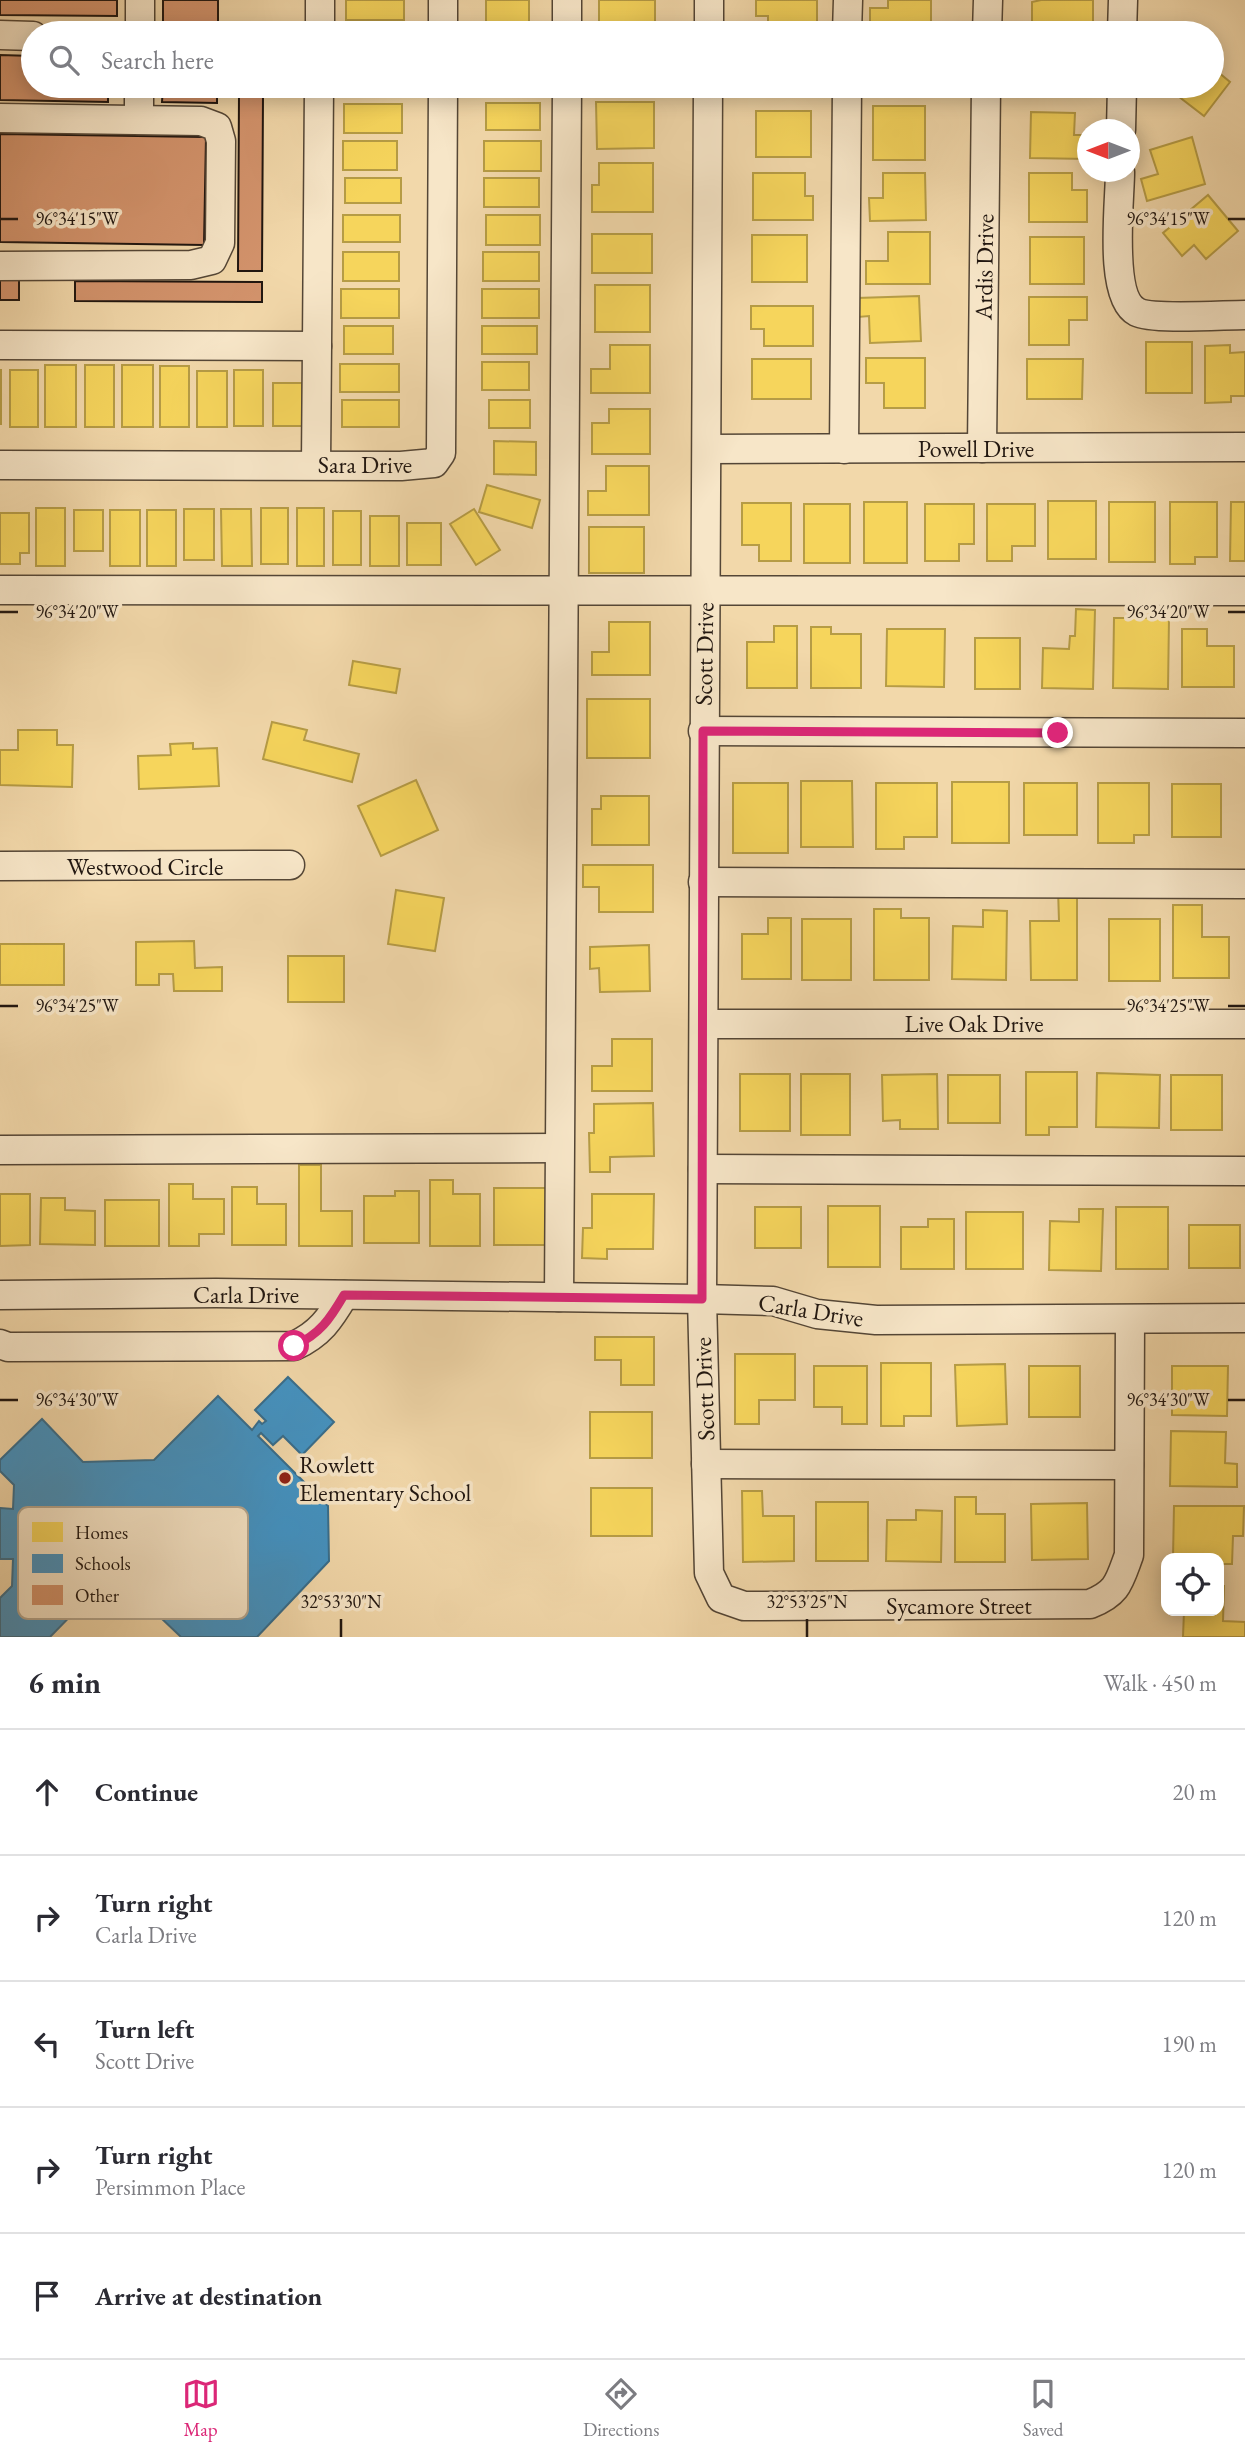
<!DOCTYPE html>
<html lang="en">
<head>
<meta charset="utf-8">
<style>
  :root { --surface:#fff; --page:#f2f2f3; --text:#2b2b33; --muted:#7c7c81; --line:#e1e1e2; --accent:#db2777 }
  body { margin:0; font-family:"EB Garamond",serif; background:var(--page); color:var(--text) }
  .controls { position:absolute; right:21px; bottom:21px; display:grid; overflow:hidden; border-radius:14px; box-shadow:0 4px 18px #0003 }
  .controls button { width:63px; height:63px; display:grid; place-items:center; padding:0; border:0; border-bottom:2px solid var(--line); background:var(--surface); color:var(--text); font:35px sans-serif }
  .compass { position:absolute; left:1077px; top:119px; width:63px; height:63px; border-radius:50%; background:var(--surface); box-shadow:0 4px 18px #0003; rotate:270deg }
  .stop { position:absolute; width:21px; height:21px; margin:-16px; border:5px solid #db2777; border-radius:50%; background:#fff }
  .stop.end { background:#db2777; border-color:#fff; box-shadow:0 2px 7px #0008 }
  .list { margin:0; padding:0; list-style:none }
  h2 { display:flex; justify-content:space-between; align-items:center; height:91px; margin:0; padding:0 28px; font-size:30px }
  h2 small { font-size:23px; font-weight:400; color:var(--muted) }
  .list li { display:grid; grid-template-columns:46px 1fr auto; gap:21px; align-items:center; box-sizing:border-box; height:126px; padding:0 28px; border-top:2px solid var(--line) }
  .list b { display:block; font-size:26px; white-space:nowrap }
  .list p { margin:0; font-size:23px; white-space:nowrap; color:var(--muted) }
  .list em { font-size:23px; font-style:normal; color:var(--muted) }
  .icon { flex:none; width:38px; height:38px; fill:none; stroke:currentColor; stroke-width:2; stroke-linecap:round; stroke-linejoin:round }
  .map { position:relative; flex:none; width:1245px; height:1637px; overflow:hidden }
  .search { position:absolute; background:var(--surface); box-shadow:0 4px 18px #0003; left:21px; right:21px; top:21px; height:77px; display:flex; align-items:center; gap:18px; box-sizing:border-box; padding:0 24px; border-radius:38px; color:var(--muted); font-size:26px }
  .sheet { height:721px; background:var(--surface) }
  nav { display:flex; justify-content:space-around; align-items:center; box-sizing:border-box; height:98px; border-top:2px solid var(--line); background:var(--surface); font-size:19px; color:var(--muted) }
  nav a { display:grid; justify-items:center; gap:4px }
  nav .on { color:var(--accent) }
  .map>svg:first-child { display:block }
</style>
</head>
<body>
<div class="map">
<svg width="1245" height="1637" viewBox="0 0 1245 1637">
  <rect width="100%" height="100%" fill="#f2d8aa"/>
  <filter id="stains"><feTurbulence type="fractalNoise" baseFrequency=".00286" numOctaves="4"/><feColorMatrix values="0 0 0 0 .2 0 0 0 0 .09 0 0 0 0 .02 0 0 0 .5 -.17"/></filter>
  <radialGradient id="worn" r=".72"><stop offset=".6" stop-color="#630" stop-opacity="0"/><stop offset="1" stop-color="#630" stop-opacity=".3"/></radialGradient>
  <g fill="#f6d55c" stroke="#b69c45" stroke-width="2">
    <rect x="346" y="0" width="58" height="20"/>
    <rect x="486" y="0" width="43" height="22"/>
    <rect x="599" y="0" width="56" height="28"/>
    <path d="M756 0H817V31H768V16H756Z"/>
    <path d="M888 0H931V32H870V8H888Z"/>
    <path d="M1041 0H1093V33H1032V2Z"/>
    <rect x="488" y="30" width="50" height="3"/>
    <rect x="346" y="31" width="56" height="2"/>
    <path d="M1212 67 1230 82 1204 116 1165 86H1212Z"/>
    <rect x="344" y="86" width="54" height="10"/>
    <rect x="487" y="86" width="53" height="11"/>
    <rect x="596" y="86" width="59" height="2"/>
    <path d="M755 86H815V94L755 93Z"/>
    <rect x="875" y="86" width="52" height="9"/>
    <path d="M1031 86H1089V96L1031 95Z"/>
    <path d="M596 102H654V148L597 149Z"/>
    <rect x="486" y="103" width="54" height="27"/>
    <rect x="344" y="104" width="58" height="29"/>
    <rect x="873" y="106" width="52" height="54"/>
    <rect x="756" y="111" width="55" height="46"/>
    <path d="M1031 112 1075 113 1074 135H1088V159L1030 158Z"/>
    <path d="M1192 137 1205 184 1147 201 1141 179 1158 174 1150 150Z"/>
    <rect x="343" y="141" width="54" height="29"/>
    <rect x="484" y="141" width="57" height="30"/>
    <path d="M599 163H653V212H592V185H599Z"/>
    <path d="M753 173H805V196H813V220H753Z"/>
    <path d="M883 173H925L926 220 870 221 869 198H883Z"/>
    <path d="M1029 173H1072V190H1087V222H1029Z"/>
    <rect x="345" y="178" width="56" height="25"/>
    <rect x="484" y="178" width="55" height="29"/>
    <path d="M1208 195 1238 231 1206 259 1194 245 1182 256 1163 233Z"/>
    <rect x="343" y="215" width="57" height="27"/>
    <rect x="486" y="215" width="54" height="30"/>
    <path d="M888 232H930V284H866V261H888Z"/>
    <rect x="592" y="234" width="60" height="39"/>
    <rect x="752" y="235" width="55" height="47"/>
    <rect x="1030" y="237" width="54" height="47"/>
    <rect x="343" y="252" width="56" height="29"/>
    <rect x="483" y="252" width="56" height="29"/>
    <rect x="595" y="285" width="55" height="47"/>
    <rect x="341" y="289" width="58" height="29"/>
    <rect x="482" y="289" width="57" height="29"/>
    <path d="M919 296 921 341 870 343 869 316 858 317 857 298Z"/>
    <path d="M1029 297H1087V320H1069V345H1029Z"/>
    <path d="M751 306H813V346H764V329H751Z"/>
    <rect x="344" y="326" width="49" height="28"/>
    <rect x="482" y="326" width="55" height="28"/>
    <rect x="1146" y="342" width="46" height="51"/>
    <path d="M610 345H650V393H591V369H610Z"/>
    <path d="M1230 345V353L1245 352V396H1231V402L1205 403V346Z"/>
    <path d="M866 358H925V408H884V383H866Z"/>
    <rect x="752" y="359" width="59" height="40"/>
    <path d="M1027 359H1083L1082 399H1027Z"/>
    <rect x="482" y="362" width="47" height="28"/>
    <rect x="340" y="364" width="59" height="28"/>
    <rect x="45" y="365" width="31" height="62"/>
    <rect x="85" y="365" width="29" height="62"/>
    <rect x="122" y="365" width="31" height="62"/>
    <rect x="160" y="366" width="29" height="61"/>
    <rect x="0" y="370" width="1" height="54"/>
    <rect x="10" y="370" width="28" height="57"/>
    <rect x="234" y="370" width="29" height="56"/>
    <rect x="197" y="371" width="30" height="56"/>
    <rect x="273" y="383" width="29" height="43"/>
    <rect x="342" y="400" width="57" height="27"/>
    <rect x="489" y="400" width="41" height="28"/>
    <path d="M609 409H650V454H592V423H609Z"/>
    <path d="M494 441 536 442V475L494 474Z"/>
    <path d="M606 466H649V515H588V491H606Z"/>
    <path d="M487 485 540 500 532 528 479 512Z"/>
    <rect x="1048" y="501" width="48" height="58"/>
    <rect x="864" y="502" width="43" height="61"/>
    <rect x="1109" y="502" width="46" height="60"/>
    <path d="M1170 502H1217V557H1195V564H1170Z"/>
    <path d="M1231 502H1245V561H1230Z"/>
    <path d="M742 503H791V561H759V545H742Z"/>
    <rect x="804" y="504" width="46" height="59"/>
    <path d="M925 504H974V544H959V561H925Z"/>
    <path d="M987 504H1035V546H1012V561H987Z"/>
    <rect x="36" y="508" width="29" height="58"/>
    <rect x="261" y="508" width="27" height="56"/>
    <rect x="297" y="508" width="27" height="58"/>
    <rect x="184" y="509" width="30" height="51"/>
    <path d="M221 509H251L252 566H222Z"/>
    <path d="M474 509 500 550 476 565 450 524Z"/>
    <rect x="74" y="510" width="29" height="41"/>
    <rect x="110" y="510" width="30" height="56"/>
    <rect x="147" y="510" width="29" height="56"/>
    <rect x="333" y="511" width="28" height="54"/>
    <path d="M0 513H29V553H20V564H0Z"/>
    <rect x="370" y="516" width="29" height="50"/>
    <rect x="407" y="523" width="34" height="42"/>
    <rect x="589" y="527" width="55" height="46"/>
    <path d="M1076 609 1095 610 1093 689 1042 688 1043 648 1069 649 1070 636H1075Z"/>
    <path d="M1114 618H1169L1168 689 1113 688Z"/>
    <path d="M609 622H650V675H592V652H609Z"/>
    <path d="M774 626H797V688H747V642H774Z"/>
    <path d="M811 627H831V634H861V688H811Z"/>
    <path d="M887 629H945L944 687 886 686Z"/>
    <path d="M1182 629H1207V646H1234V687H1182Z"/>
    <rect x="975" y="638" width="45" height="51"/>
    <path d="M353 661 400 669 396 693 349 685Z"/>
    <rect x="587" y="699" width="63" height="59"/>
    <path d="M272 722 307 730 304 740 359 754 352 782 263 759Z"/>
    <path d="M18 730H57V745H73L72 787 0 785V750H18Z"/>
    <path d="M193 743V749L217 748 219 786 139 789 138 756 171 755 170 744Z"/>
    <path d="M416 780 438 830 381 856 358 806Z"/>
    <path d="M801 781H852L853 847H801Z"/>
    <rect x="952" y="782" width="57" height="61"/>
    <rect x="733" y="783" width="55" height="70"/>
    <path d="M876 783H937V837H904V849H876Z"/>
    <rect x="1024" y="783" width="53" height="52"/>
    <path d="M1098 783H1149V835H1134V843H1098Z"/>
    <rect x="1172" y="784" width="49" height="53"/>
    <path d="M601 796H649V845H592V809H601Z"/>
    <path d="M583 865H653V912H599V887H583Z"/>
    <path d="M1058 889H1077V980H1031L1030 921H1059Z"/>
    <path d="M396 890 444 898 435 951 388 944Z"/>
    <path d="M1173 905H1202V937H1229V978H1173Z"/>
    <path d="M874 909H901V918H929V980H874Z"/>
    <path d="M983 910 1007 911 1006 980 952 979 953 926 983 927Z"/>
    <path d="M768 918H791V979H742V934H768Z"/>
    <rect x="802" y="919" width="49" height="61"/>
    <rect x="1109" y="919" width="51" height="62"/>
    <path d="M194 941 195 968 222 967V991H174L173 974H159V985H136V942Z"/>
    <rect x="0" y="944" width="64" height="41"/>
    <path d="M649 945 650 991 600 992 599 968 590 969V947Z"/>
    <rect x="288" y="956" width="56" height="46"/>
    <path d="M612 1039H652V1091H592V1066H612Z"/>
    <path d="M1026 1072H1077V1127H1049V1135H1026Z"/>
    <path d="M1097 1073 1160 1075 1159 1128 1096 1127Z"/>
    <rect x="740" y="1074" width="50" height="57"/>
    <rect x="801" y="1074" width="49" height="61"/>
    <path d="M937 1074 938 1129H900V1120L883 1121 882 1075Z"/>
    <rect x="948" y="1075" width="52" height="48"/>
    <rect x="1171" y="1075" width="51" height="55"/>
    <path d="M653 1103 654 1156 610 1157V1172H590L589 1133H594V1104Z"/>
    <path d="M299 1165H321V1211H352V1246H299Z"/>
    <path d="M430 1180H453V1194H480V1246H430Z"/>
    <path d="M169 1184H193V1199H224V1234H199V1246H169Z"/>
    <path d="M232 1187H257V1204H286V1245H232Z"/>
    <rect x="494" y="1188" width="52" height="57"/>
    <path d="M395 1191H419V1243H364V1196H395Z"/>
    <path d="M0 1194H30V1245L0 1246Z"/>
    <path d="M592 1194H654L653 1249H607V1259L582 1258 583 1228H592Z"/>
    <path d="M41 1198H65V1210L95 1211V1245L40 1244Z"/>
    <rect x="105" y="1200" width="54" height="46"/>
    <rect x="828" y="1206" width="52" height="61"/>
    <rect x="755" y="1207" width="46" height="41"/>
    <rect x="1116" y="1207" width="52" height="62"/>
    <path d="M1079 1209H1103L1101 1271 1049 1270 1050 1221 1079 1222Z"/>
    <rect x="966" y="1212" width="57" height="57"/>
    <path d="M928 1219H954V1269H901V1227H928Z"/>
    <rect x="1189" y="1225" width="51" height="43"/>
    <path d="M595 1337H654V1385H621V1360H595Z"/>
    <path d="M735 1354H795V1400H759V1424H735Z"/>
    <path d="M881 1363H931V1416H904V1426H881Z"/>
    <path d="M1005 1364 1007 1424 957 1426 955 1365Z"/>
    <path d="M814 1366H867V1424H842V1407H814Z"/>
    <rect x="1029" y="1366" width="51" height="51"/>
    <path d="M1172 1366H1228L1227 1416 1172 1415Z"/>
    <rect x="590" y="1412" width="62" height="46"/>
    <path d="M1171 1431 1226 1432 1225 1463 1237 1464V1487L1170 1486Z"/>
    <rect x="591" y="1488" width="61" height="48"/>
    <path d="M742 1491H762L763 1516H794V1561L743 1562Z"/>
    <path d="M955 1497H976V1514H1005V1562H955Z"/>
    <rect x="816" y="1502" width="52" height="59"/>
    <path d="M1087 1503 1088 1559 1032 1560 1031 1504Z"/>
    <path d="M1174 1506H1244L1243 1536H1233L1232 1564H1219V1558H1173Z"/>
    <path d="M916 1510 942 1511 941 1562 886 1561 887 1520H916Z"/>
    <path d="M1219 1586H1224L1223 1621 1245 1622V1637H1183L1184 1611H1219Z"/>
  </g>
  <path fill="#4393c3" stroke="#386e8d" stroke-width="2" d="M288 1377 334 1422 302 1455 283 1436 273 1445 261 1433 258 1436 328 1506 329 1561 257 1637H181L139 1597 90 1596 50 1637H0V1598L12 1586 13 1559H0V1508L13 1509 14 1485 0 1471V1460L42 1419 83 1462 154 1460 218 1396 252 1430 259 1421 262 1424 266 1421 255 1410Z"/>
  <g fill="#d3936c" stroke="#201610" stroke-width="2">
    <path d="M0 0H117V16L0 15Z"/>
    <rect x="163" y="0" width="55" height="33"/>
    <path d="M0 55 33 56V86H108V102L0 100Z"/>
    <path d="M163 86H217V103L162 102Z"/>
    <path d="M239 94 263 95 262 271H238Z"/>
    <path d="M0 134 206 137 204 245 0 242Z"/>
    <rect x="0" y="279" width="19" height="21"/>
    <path d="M75 281 262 282V302L75 301Z"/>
  </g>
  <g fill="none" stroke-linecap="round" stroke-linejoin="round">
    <g stroke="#544636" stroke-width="31">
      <g id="minor">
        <path d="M140 33V0"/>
        <path d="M320 33V0"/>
        <path d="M443 33V0"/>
        <path d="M567 33V0"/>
        <path d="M709 33V0"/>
        <path d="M847 33 848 0"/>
        <path d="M987 33 988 0"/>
        <path d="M1122 33 1123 0"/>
        <path d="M0 35 33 36"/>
        <path d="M708 86 702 1299 709 1573 721 1598 744 1606 1090 1604C1118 1593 1119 1582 1129 1555L1130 1320"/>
        <path d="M0 118 201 121 217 127 221 141 220 243 212 260 191 265 0 266"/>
        <path d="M139 120V86"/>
        <path d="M1121 130 1122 86"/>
        <path d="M1120 172C1120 201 1108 297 1137 312 1153 320 1223 315 1245 315"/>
        <path d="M0 345 317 346 319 86"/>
        <path d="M982 448 986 86"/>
        <path d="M707 449 1245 447"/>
        <path d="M844 449 847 86"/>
        <path d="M316 464 317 346"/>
        <path d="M0 465 401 466 434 463 441 453 443 86"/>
        <path d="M0 590 1245 591"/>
        <path d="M703 731 1245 733"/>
        <path d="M0 866 290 865"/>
        <path d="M703 882 1245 884"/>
        <path d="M704 1024H1245"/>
        <path d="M0 1150 559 1148"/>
        <path d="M703 1169 1245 1171"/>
        <path d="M0 1295 216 1293 702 1299 773 1301 817 1314 876 1320 1245 1318"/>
        <path d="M559 1297 567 86"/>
        <path d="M0 1344 8 1347 294 1346C320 1334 330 1319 344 1295"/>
        <path d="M706 1464 1129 1465"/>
      </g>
    </g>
    <use href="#minor" stroke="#f7e6c8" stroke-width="28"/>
  </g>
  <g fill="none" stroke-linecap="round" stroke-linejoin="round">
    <path stroke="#db2777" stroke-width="9" d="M294 1346C320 1334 330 1319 344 1295L702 1299 703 731 1058 733"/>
  </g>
  <path fill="none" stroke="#201610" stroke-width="2.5" d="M0 219H18M1228 219H1245M0 612H18M1228 612H1245M0 1006H18M1228 1006H1245M0 1400H18M1228 1400H1245M341 1619V1637M807 1619V1637"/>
  <circle fill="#8f2418" stroke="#f7e6c8" stroke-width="2.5" cx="285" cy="1478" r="7"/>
  <g text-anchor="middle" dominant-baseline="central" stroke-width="7" stroke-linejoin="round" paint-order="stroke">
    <g font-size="24" fill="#201610" stroke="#f7e6c8">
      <text transform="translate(984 267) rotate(-89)">Ardis Drive</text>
      <text x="976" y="448">Powell Drive</text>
      <text x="365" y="464">Sara Drive</text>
      <text transform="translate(704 654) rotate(-89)">Scott Drive</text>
      <text x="145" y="866">Westwood Circle</text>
      <text x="974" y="1023">Live Oak Drive</text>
      <text x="246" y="1294">Carla Drive</text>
      <text transform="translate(811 1310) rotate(9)">Carla Drive</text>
      <text transform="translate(704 1389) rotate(-92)">Scott Drive</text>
      <text x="959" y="1605">Sycamore Street</text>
    </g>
    <g font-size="24" fill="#201610" stroke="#f7e6c8" text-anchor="start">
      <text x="299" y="1464">Rowlett<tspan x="299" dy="28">Elementary School</tspan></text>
    </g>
  </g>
  <rect x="18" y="1507" width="230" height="112" rx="10" fill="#f7e6c8" stroke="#b6a891" stroke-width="2"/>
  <rect x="32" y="1522" width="31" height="20" fill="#f6d55c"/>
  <rect x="32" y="1554" width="31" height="19" fill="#4393c3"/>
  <rect x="32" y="1585" width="31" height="20" fill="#d3936c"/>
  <g font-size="19" fill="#201610">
    <text x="75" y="1539">Homes</text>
    <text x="75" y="1570">Schools</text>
    <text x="75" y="1602">Other</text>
  </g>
  <g font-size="18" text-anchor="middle" fill="#201610" stroke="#f7e6c8" stroke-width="7" stroke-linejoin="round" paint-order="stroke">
    <text x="1168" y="225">96°34'15"W</text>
    <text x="77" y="225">96°34'15"W</text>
    <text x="1168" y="618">96°34'20"W</text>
    <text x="77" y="618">96°34'20"W</text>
    <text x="1168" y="1012">96°34'25"W</text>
    <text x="77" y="1012">96°34'25"W</text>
    <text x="1168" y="1406">96°34'30"W</text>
    <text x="77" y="1406">96°34'30"W</text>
    <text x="341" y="1608">32°53'30"N</text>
    <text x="807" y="1608">32°53'25"N</text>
  </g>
  <rect width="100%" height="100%" filter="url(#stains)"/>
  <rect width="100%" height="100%" fill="url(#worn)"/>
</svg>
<div class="controls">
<button><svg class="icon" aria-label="locate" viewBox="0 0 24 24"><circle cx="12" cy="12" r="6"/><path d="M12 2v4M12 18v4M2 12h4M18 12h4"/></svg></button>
</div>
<svg class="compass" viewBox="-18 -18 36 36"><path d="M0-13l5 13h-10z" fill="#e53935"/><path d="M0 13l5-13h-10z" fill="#7c7c81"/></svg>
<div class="stop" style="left:294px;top:1346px"></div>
<div class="stop end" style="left:1058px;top:733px"></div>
<div class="search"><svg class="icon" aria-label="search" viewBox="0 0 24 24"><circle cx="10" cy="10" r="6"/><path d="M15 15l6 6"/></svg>Search here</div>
</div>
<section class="sheet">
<h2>6 min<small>Walk · 450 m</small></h2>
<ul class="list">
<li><svg class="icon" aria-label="ahead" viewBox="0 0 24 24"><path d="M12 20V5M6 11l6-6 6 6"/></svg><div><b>Continue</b></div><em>20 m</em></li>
<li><svg class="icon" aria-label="right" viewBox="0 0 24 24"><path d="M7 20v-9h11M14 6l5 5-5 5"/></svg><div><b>Turn right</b><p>Carla Drive</p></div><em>120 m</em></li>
<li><svg class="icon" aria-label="left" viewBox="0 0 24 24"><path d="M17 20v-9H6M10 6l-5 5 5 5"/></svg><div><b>Turn left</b><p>Scott Drive</p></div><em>190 m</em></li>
<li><svg class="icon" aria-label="right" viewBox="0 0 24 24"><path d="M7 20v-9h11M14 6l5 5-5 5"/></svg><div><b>Turn right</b><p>Persimmon Place</p></div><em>120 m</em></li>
<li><svg class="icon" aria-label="arrive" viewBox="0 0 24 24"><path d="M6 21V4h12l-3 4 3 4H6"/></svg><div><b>Arrive at destination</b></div></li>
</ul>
</section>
<nav>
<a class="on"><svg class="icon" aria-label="map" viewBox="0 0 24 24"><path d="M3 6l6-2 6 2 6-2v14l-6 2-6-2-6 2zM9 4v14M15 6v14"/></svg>Map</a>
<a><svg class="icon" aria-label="directions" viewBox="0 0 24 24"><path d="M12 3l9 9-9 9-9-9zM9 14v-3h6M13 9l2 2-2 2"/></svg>Directions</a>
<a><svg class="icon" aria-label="saved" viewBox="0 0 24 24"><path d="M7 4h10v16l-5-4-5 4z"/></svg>Saved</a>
</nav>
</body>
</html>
